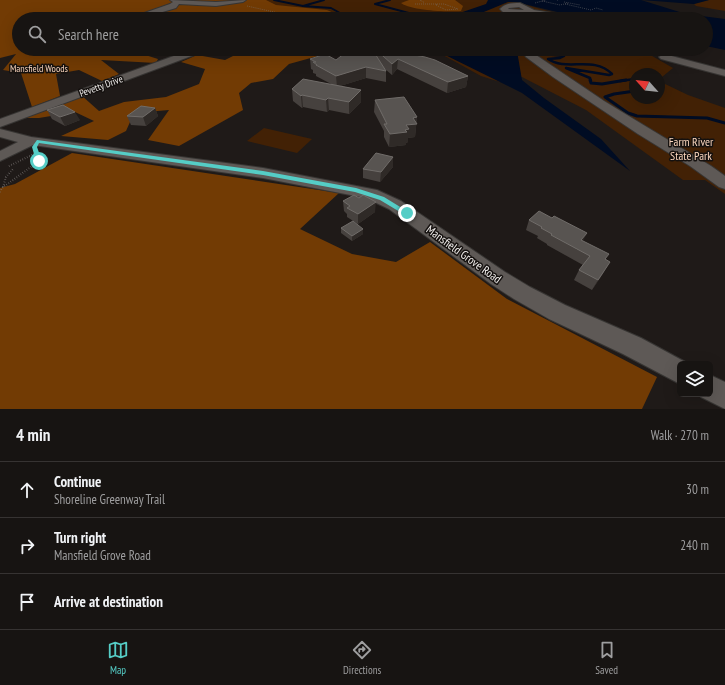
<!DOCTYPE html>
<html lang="en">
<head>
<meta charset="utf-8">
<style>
  :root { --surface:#171412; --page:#201d1b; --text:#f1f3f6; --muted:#9e9e9f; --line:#363332; --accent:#55cdc6 }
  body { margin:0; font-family:"PT Sans Narrow",sans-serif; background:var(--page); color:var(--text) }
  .controls { position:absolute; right:12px; bottom:12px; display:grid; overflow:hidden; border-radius:6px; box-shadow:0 4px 16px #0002 }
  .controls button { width:36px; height:36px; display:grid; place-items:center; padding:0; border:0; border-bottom:1px solid var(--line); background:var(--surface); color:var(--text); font:20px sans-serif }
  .compass { position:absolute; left:629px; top:68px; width:36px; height:36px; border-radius:50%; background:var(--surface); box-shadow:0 4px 16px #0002; rotate:297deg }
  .stop { position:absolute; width:12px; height:12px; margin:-9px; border:3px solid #55cdc6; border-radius:50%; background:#fff }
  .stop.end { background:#55cdc6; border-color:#fff; box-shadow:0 1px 4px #0008 }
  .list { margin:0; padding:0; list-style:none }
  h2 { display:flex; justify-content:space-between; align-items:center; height:52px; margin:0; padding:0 16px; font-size:17px }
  h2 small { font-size:13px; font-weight:400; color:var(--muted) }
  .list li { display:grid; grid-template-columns:26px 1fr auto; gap:12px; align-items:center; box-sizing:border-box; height:56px; padding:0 16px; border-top:1px solid var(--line) }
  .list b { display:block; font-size:15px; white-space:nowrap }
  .list p { margin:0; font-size:13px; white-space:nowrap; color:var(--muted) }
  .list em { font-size:13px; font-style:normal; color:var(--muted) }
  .icon { flex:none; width:22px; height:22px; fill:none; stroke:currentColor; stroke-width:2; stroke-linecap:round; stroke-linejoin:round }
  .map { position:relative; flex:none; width:725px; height:409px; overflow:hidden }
  .search { position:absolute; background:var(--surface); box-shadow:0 4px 16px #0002; left:12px; right:12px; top:12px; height:44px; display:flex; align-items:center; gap:10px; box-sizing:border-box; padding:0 14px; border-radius:22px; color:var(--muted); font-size:15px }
  .sheet { height:220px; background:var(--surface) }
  nav { display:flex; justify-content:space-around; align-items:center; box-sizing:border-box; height:56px; border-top:1px solid var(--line); background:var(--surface); font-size:11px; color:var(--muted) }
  nav a { display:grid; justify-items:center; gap:2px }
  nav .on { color:var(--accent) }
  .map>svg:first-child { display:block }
</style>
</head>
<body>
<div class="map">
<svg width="725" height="409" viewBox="0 0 725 409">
  <rect width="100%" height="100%" fill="#1f1a18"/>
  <g fill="#422105" fill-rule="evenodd">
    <path d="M196 0H508L559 14 587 19H135Z"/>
    <path d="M709 0H725V11L696 6 694 4Z"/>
    <path d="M432 49H640L673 68 662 77 663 83 688 95 725 108V194L705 180H683L586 110 522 77 500 82 481 76ZM635 74H659V98H635Z"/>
    <path d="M264 128 312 139 297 153 247 141Z"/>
  </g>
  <g fill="#723b04">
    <path d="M0 0H266L276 5 327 10 347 19H383H19V49H152L139 53 158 59 156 63 101 60 119 74 102 81 79 70 56 74 60 96 32 107 21 73 3 70 16 54 0 58Z"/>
    <path d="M409 0H455L463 6 461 11C447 12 413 11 401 3Z"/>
    <path d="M224 49H320L318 56 289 64 273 79 251 83 239 93 243 110 179 146 148 140 169 110 134 113 126 131 108 140 61 136 94 121 75 112 39 118H24L81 95 99 111 124 102 166 97 199 84 205 69 181 62 197 55 225 60 237 54Z"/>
    <path d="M72 153 339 193 300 229 352 254 396 262 430 242 507 299 657 377 642 409H0V188L15 184Z"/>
  </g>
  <g fill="#000c23">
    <path d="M488 0H725H709L694 4 641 0 686 14 725 19V50L706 46V19H586L516 2H508L467 19H442L486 4Z"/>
    <path d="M433 49H515L517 51 522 80 544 98 601 139 630 171 522 93Z"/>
  </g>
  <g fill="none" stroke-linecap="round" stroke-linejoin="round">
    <g stroke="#000c23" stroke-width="2">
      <path d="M274 0 303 6"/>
      <path d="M324 0 303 6 331 8 340 13 351 16 396 19"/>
      <path d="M390 0 375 4 420 16 444 18"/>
    </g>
    <g stroke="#000c23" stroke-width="2.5">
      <path d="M535 53 564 56 560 58 548 59C567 72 593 55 612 74L609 75 566 68 590 78 591 81"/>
      <path d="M620 81 635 79"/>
    </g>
    <g stroke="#000c23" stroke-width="3">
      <path d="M590 80 591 83 602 84 626 80"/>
      <path d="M635 91 614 94 605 97 628 113 637 116 707 118 725 123"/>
    </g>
    <g stroke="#373533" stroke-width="2">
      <g id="minor">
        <path d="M170 0 216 2 246 0 243 2 216 6 179 4 176 8 139 19H127L170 4 173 2Z"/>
        <path d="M520 3 534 10 558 14 559 16 555 18 529 13H510L509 15 512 19H504L501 15 503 12 500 9C506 3 512 3 520 3ZM519 7 524 10 508 9 509 8Z"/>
        <path d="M193 49H207L205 51 0 127V119Z"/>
        <path d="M521 49H531L533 53 604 101 711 166 725 176V189L719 187 690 166 638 134 553 77 526 57Z"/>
        <path d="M664 54 725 70V76L661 59 659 57Z"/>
        <path d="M0 129 31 137 263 168 377 190 401 201 505 272 530 287 565 305 641 338 689 364H680V384L623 354 549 319 514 299 491 284 389 209 366 198 263 178 33 145 0 161V151L18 142 0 137Z"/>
        <path d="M710 375 725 382V409L701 397 699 394H710Z"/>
      </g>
    </g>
    <g stroke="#7a7573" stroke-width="1" stroke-dasharray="0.5 1.5" stroke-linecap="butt">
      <path d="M420 0 425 3"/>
      <path d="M557 0H559"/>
      <path d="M542 1 560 5 569 3"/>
      <path d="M564 2 580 5"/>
      <path d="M535 3 546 0"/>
      <path d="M415 4H444L458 9 446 10 436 5 437 4"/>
      <path d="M565 4 591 10 596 8 603 10"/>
      <path d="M247 6 292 16 294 17 293 19"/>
    </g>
    <g stroke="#7a7573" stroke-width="2" stroke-dasharray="0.5 2" stroke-linecap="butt">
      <path d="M9 166 36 153"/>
      <path d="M3 187 6 177 13 169"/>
      <path d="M0 192 2 188 39 161 35 150"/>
    </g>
    <use href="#minor" fill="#5e5956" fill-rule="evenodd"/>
  </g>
  <g fill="#46413e">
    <path d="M372 49H383L468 76 466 87 447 93 397 69 392 75 385 69 386 71V82L366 78 340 86 361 90V102L349 114 329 110 327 112 303 107 302 108 293 101 292 89 333 85 316 76V74L313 73V70L311 69 310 59 336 60 372 50Z"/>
    <path d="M375 100 417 117 415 137 408 138V142L406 143V145L389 147 384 137V131L374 112Z"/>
    <path d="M155 108 158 116 146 126 131 125 127 116Z"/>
    <path d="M47 110 80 120 65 126 52 119Z"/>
    <path d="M393 167 380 182 363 178V169Z"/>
    <path d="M343 201 375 212 358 224 347 217V214L344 211Z"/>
    <path d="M529 220 583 241 606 259 604 272 592 290 574 280 579 270 583 265 547 245V244L537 238 538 236 526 230Z"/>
    <path d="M341 228 363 234 352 241 341 233Z"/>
  </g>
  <g fill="#2f2a27">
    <path d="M398 59 397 69 392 75V64Z"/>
    <path d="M366 67V78L337 87 336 76Z"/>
    <path d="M468 76 466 87 447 93 448 82Z"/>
    <path d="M361 90V102L349 114V102Z"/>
    <path d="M302 95 303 107 302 108 301 96Z"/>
    <path d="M328 98 329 110 327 112 326 100Z"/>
    <path d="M155 108 158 116 146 126 143 117Z"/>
    <path d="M75 112 80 120 65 126 60 117Z"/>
    <path d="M417 117 415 137 408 138V142L406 143V145L389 147 390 134 406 125 413 118Z"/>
    <path d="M393 157V167L380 182 381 172Z"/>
    <path d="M376 202 375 212 358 224V214Z"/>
    <path d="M363 229V234L352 241V236Z"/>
    <path d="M587 233 582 243 576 250 581 240Z"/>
    <path d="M610 262 604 272 592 290 598 280Z"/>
  </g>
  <g fill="#585451" stroke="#706c69">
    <path d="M350 49H372L386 71 366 67 336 76 316 65H317L313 62H316L310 59 325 54 336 60Z"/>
    <path d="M375 49H383L425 57 435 60 468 76 448 82 398 59 392 64Z"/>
    <path d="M303 79 361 90 349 102 328 98 326 100 302 95 301 96 292 89Z"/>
    <path d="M404 97 417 117 413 118 417 124 406 125 409 129 405 130 407 132 390 134 384 124H387L375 100Z"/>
    <path d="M63 105 75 112 60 117 47 110Z"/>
    <path d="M141 106 155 108 143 117 127 116Z"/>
    <path d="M376 153 393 157 381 172 363 169Z"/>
    <path d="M354 195 359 198 363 195 376 202 358 214 347 208 350 206 343 201Z"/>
    <path d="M539 211 552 218 554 216 587 233 581 240 609 254 605 259 610 262 598 280 579 270 590 256 551 235 552 234 541 228 542 227 529 220Z"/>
    <path d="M353 221 363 229 352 236 341 228Z"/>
  </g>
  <path fill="#55cdc6" d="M37 140 263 171 356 188 384 197 410 213 409 215H405L380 200 355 192 263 175 39 143 37 147 42 161 39 163 36 161 32 147Z"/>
  <g text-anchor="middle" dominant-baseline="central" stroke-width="3" stroke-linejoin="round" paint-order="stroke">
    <g font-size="10" fill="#fad6be" stroke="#15110f">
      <text x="39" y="68">Mansfield Woods</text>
    </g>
    <g font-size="10" fill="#f2efed" stroke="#15110f">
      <text transform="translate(101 86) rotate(-20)">Pevetty Drive</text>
    </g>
    <g font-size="12" fill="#fad6be" stroke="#15110f">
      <text x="691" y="141">Farm River<tspan x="691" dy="14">State Park</tspan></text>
    </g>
    <g font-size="12" fill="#f2efed" stroke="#15110f">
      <text transform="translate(464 254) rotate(36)">Mansfield Grove Road</text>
    </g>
  </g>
</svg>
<div class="controls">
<button><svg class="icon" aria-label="layers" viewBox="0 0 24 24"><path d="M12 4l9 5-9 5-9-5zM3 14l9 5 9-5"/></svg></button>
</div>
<svg class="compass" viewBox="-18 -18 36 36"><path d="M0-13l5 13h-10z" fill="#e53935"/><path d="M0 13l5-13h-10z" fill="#9e9e9f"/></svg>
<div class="stop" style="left:39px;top:161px"></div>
<div class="stop end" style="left:407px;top:213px"></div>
<div class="search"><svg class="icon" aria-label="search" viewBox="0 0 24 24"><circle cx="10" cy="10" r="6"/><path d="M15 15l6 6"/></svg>Search here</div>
</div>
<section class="sheet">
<h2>4 min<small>Walk · 270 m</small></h2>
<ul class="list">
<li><svg class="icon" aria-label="ahead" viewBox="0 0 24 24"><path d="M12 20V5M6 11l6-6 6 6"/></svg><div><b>Continue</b><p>Shoreline Greenway Trail</p></div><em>30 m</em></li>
<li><svg class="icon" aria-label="right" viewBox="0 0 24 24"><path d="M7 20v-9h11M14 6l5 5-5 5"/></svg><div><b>Turn right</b><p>Mansfield Grove Road</p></div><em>240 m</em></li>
<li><svg class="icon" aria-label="arrive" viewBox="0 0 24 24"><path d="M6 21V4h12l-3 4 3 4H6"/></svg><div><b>Arrive at destination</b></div></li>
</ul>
</section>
<nav>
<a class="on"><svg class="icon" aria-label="map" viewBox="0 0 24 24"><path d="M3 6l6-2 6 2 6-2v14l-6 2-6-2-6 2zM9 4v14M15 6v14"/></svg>Map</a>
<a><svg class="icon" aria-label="directions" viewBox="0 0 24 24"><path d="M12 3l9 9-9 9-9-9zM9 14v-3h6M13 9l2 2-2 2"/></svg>Directions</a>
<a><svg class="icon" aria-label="saved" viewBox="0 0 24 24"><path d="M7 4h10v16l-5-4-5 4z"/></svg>Saved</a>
</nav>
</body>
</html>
